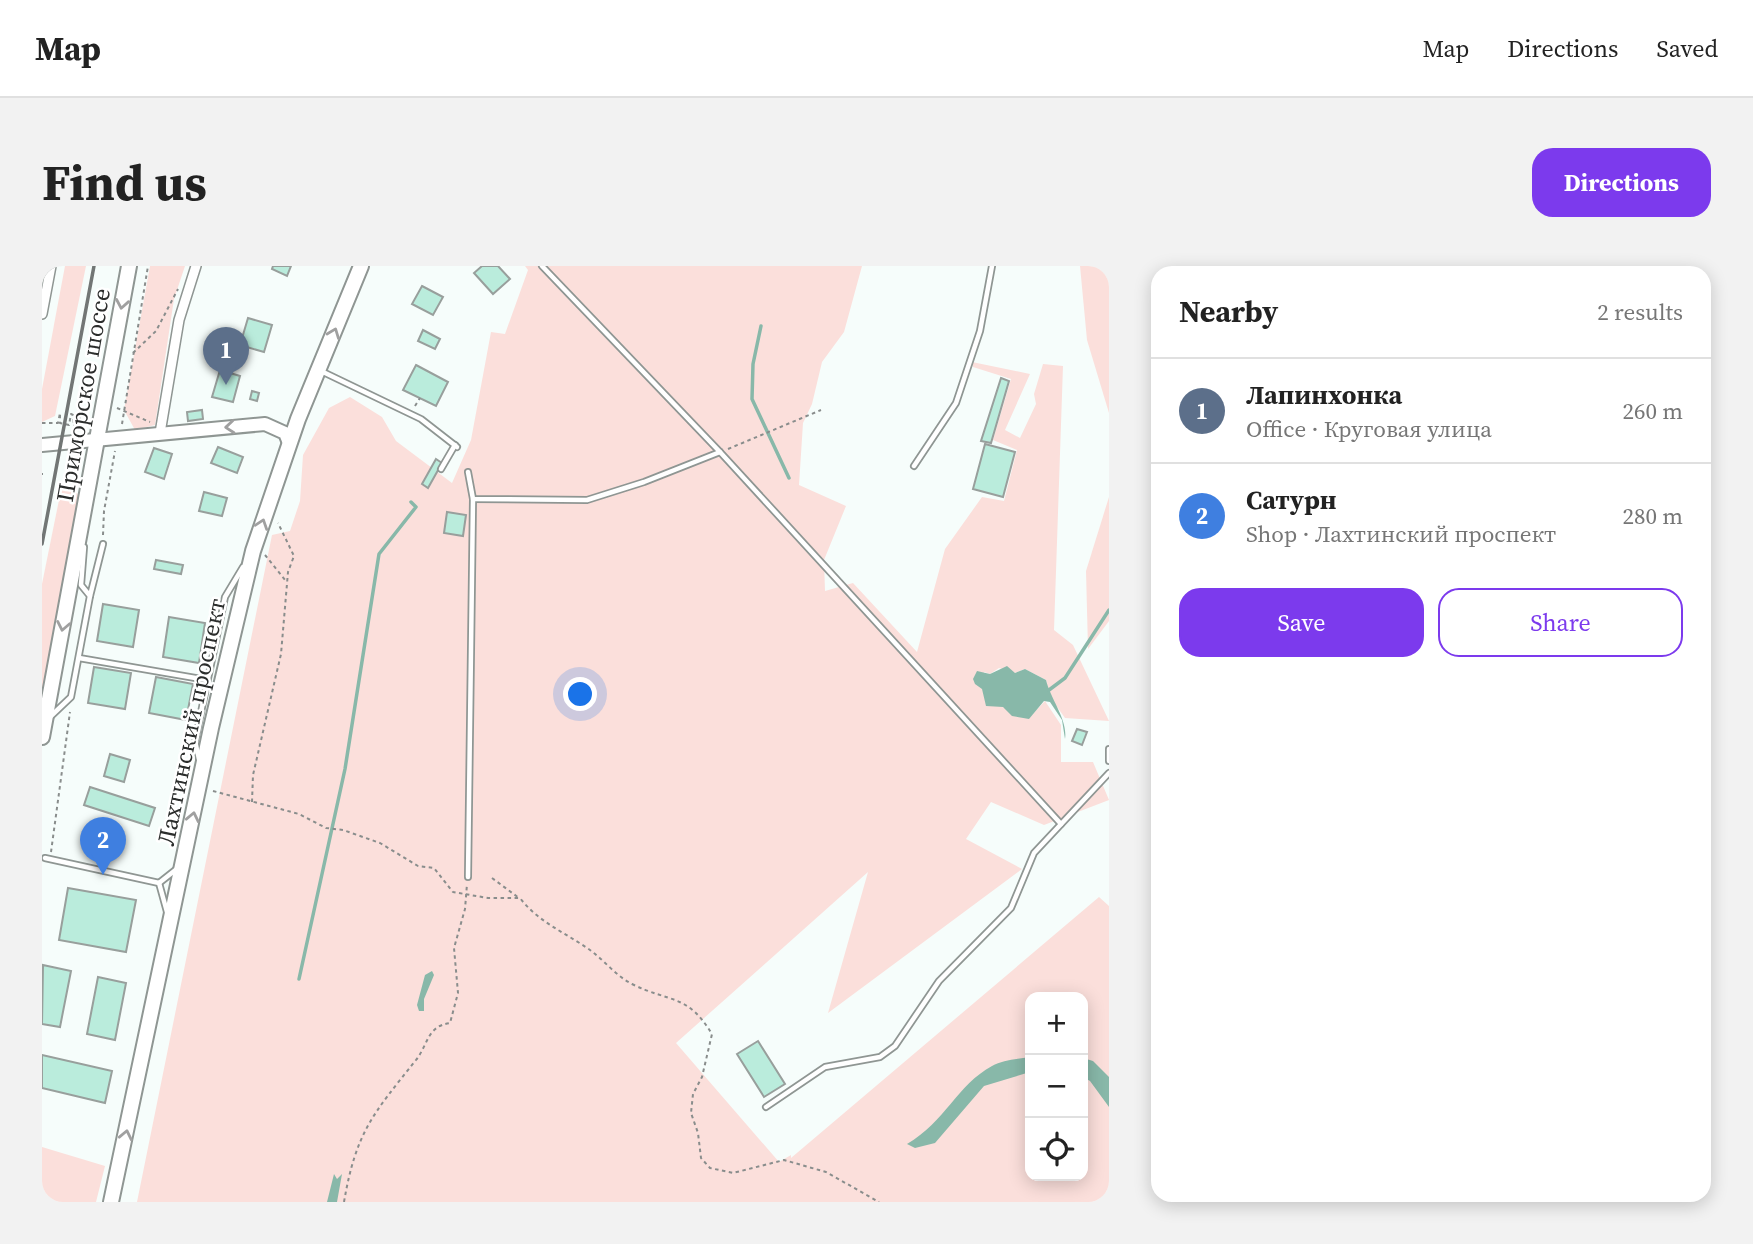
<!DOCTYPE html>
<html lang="en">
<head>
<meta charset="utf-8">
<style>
  :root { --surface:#fff; --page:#f2f2f2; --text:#222; --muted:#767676; --line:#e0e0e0; --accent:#7c3aed }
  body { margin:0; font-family:"Source Serif 4",serif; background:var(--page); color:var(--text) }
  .controls { position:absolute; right:21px; bottom:21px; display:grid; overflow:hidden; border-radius:14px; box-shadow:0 4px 18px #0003 }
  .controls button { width:63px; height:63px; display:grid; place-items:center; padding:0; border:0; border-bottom:2px solid var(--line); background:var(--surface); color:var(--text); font:35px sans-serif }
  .you { position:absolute; left:539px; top:429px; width:24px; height:24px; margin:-18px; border:5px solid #fff; border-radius:50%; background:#1a73e8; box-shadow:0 0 0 10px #1a73e833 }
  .badge { display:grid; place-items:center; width:46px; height:46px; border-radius:50%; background:var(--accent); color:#fff; font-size:23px; font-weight:700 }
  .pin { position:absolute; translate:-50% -58px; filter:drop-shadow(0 2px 4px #0008) }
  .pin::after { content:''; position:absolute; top:37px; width:24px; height:21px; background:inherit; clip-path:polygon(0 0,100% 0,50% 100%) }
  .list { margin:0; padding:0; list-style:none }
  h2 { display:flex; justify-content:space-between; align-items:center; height:91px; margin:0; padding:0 28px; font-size:30px }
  h2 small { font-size:23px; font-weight:400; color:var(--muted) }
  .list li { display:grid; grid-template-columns:46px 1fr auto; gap:21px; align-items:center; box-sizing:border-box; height:105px; padding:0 28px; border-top:2px solid var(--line) }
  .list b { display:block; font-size:26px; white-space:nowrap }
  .list p { margin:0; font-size:23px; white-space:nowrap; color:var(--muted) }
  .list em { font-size:23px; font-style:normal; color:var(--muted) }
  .actions { display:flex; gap:14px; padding:21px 28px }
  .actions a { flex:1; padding:16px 0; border:2px solid var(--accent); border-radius:21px; text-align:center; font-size:24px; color:var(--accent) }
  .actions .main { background:var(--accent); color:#fff }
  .icon { flex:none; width:38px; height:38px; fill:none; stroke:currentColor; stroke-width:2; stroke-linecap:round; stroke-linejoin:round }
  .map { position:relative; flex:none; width:1067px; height:936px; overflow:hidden; border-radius:21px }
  header { display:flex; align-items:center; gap:42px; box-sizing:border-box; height:98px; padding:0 35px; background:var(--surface); border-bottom:2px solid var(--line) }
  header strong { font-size:33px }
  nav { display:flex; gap:38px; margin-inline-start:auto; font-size:24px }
  .intro { display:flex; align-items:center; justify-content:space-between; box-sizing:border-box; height:168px; padding:0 42px }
  h1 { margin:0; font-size:49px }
  .button { padding:18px 32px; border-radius:21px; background:var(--accent); color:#fff; font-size:24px; font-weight:700 }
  main { display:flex; gap:42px; padding:0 42px }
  aside { flex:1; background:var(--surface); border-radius:21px; box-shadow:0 4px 18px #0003 }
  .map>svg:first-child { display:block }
</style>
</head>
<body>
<header>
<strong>Map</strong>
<nav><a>Map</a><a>Directions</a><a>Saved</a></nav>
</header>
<div class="intro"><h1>Find us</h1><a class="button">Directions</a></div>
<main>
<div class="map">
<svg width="1067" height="936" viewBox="0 0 1067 936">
  <rect width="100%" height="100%" fill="#f6fdfb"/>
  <g fill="#fbdfdb" fill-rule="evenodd">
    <path d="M23 0H44L13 150 0 156V123Z"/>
    <path d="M108 0H143L132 33 113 159 93 164 82 144Z"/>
    <path d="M483 0H820L802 66 780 96 770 138 761 157 757 219 804 240 782 294 783 325 811 317 875 386 903 283 940 231 962 235 975 184 951 174 969 113 931 101 930 96 988 108 963 164 978 172 994 138 992 128 1001 98 1021 100 1012 364 1031 379 1067 455 1023 452 1008 431 1004 414 983 403 973 407 957 402 948 408 942 406 940 423 961 441 987 452 1003 435 1019 459V496H1051L1067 534 1002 559 949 536 924 573 980 603 786 747 826 606 634 777 737 896 749 889V892L1057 631 1067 640V936H95L230 269 248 265 258 235 261 189 287 142 308 131 340 151 354 175 410 217 429 174 449 66 463 68 486 4ZM988 731H1041V910H988Z"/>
    <path d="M1038 0H1067V147L1045 74Z"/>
    <path d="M33 223 38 233 0 445V318L19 224Z"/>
    <path d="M1067 231V355L1046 383 1044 305Z"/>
    <path d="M0 881 63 900 54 936H0Z"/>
  </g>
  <g fill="#88b8a9">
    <path d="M965 400 973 407 983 403 1004 414C1009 434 1026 454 1023 473L1020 454 1008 436 1002 435 987 453 970 450 961 441 944 440 940 423 933 418 931 413 935 405 948 408Z"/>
    <path d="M390 705 392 709 382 733V745H377L375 739 383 709Z"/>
    <path d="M988 791V806L942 820 893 877 873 882 865 878C903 856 915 819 950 800 961 794 976 793 988 791Z"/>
    <path d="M1041 792 1051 795 1067 811V841L1048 815 1041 811Z"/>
    <path d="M292 908 295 913 300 908 295 936H285Z"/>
  </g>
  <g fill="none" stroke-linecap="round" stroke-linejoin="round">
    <g stroke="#88b8a9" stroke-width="3.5">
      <path d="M719 60 711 98 710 133 747 212"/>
      <path d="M1007 424 1023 412 1067 344"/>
      <path d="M257 713 303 503 337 288 374 241 369 236"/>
    </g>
  </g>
  <g fill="#baecdc" stroke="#989f9c" stroke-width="2">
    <path d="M231 0H249L245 10 230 3Z"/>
    <path d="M440 0H456L468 13 451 28 432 7Z"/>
    <path d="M380 20 401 31 391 49 370 38Z"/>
    <path d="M206 52 230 59 222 86 198 79Z"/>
    <path d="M381 64 398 73 393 83 376 75Z"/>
    <path d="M374 99 406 116 394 140 361 124Z"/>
    <path d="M178 104 198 110 191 136 170 131Z"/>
    <path d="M959 112 967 115 949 177 939 175Z"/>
    <path d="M210 125 217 127 215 135 208 133Z"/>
    <path d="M160 144 161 153 146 155 145 146Z"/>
    <path d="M943 178 973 186 961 231 931 223Z"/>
    <path d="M176 181 201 191 195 207 169 197Z"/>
    <path d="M112 182 130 188 122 213 103 206Z"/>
    <path d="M394 193 400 197 386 222 380 218Z"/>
    <path d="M162 226 185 232 180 250 157 245Z"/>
    <path d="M405 246 424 249 421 270 402 267Z"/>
    <path d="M114 294 141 299 139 308 112 303Z"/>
    <path d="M61 338 97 344 91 381 55 375Z"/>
    <path d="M127 351 163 357 157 397 121 391Z"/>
    <path d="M52 401 89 407 83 443 46 437Z"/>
    <path d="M114 411 151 418 144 454 107 447Z"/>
    <path d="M1035 463 1045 466 1040 479 1030 475Z"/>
    <path d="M68 488 88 494 82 516 62 510Z"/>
    <path d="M48 521 113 542 107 560 42 539Z"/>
    <path d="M26 622 94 634 84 686 17 674Z"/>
    <path d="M1 699 29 705 18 761 0 758Z"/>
    <path d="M56 711 84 717 73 774 45 768Z"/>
    <path d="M716 775 743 818 722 831 695 788Z"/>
    <path d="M0 789 70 805 63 837 0 822Z"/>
  </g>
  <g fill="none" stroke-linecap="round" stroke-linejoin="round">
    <g stroke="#8f9693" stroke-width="8">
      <g id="service">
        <path d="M500 0 678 186 1019 558"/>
        <path d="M279 105 379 153 415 181"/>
        <path d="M872 200 914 137 938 65 950 0"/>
        <path d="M399 203 413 179"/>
        <path d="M426 206 431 233 545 234 602 216 678 186"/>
        <path d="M48 330 61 278"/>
        <path d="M37 392 165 414"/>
        <path d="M9 450 29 431 48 330 39 319 42 281"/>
        <path d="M1067 483V495"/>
        <path d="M157 493 153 475 183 331 201 301"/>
        <path d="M3 592 117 617"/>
        <path d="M426 611 431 233"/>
        <path d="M117 617 125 646"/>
        <path d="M117 617 136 602"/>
        <path d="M724 841 783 801 838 791 853 780 897 715 969 642 992 587 1067 507"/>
      </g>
    </g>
    <g stroke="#8f9693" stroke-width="12">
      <g id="minor">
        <path d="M0 48 9 0"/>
        <path d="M118 167 137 54 154 0"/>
      </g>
    </g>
    <g stroke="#8f9693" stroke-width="16">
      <path id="secondary" d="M0 179 223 158 243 167 247 177"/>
    </g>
    <g stroke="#8f9693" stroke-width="18">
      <g id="primary">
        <path d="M0 471 87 0"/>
        <path d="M69 936 169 462 211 285 256 153 319 0"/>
      </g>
    </g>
    <g stroke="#898d8c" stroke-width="2" stroke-dasharray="3.5 3.5" stroke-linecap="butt">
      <path d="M91 87 114 65 136 23"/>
      <path d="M47 136 54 109"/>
      <path d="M373 140 378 132"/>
      <path d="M75 142 108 156"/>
      <path d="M0 157H16L18 147V157L27 159 29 148 31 149 32 160 49 138"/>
      <path d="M80 158 106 0"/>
      <path d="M686 183 779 144"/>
      <path d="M0 208H1"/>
      <path d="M61 269 62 245 73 185"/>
      <path d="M223 289 244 315"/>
      <path d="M171 525 257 548 284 562 301 564 338 577 376 600 392 602 411 626 446 632H478C496 656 524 667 548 684 562 694 574 710 590 718 628 737 645 727 670 768L660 811 651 828 649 847 656 867 659 892 668 902 691 907 742 894 784 906 837 936"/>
      <path d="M210 536 211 509 239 388 246 306 252 290 236 257"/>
      <path d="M9 586 28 446"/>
      <path d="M450 612 477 632"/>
      <path d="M302 936C314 866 331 848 374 794 386 779 385 760 408 757L416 727 412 682 423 643 425 618"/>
    </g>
    <use href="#service" stroke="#fff" stroke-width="4.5"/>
    <use href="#minor" stroke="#fff" stroke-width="9"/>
    <use href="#secondary" stroke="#fff" stroke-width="12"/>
    <use href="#primary" stroke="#fff" stroke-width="14"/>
    <path stroke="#727675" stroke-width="3.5" d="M0 278 52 0"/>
  </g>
  <defs><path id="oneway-chevron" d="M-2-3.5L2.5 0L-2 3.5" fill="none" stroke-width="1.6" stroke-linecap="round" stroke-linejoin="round" transform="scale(1.75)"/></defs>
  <g stroke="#a0a0a0">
    <use href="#oneway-chevron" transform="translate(80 38) rotate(100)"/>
    <use href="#oneway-chevron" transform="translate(292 67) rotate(-69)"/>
    <use href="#oneway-chevron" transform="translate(188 161) rotate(175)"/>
    <use href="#oneway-chevron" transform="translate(220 258) rotate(-71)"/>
    <use href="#oneway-chevron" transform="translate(21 360) rotate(101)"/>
    <use href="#oneway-chevron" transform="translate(151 551) rotate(-78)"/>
    <use href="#oneway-chevron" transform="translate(84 869) rotate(-78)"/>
  </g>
  <g text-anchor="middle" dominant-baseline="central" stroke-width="5" stroke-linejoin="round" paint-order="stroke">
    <g font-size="24" fill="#2b2d2c" stroke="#fff">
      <text transform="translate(41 129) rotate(-80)">Приморское шоссе</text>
      <text transform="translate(149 456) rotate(-78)">Лахтинский проспект</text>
    </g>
  </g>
</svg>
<div class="controls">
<button>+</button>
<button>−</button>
<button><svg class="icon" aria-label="locate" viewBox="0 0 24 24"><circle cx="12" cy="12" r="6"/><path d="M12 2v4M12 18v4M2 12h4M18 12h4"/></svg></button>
</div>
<div class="you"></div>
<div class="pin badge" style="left:184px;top:119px;background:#5c6f8a">1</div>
<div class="pin badge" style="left:61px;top:609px;background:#3f7fe0">2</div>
</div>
<aside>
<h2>Nearby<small>2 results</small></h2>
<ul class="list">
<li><span class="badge" style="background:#5c6f8a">1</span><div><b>Лапинхонка</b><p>Office · Круговая улица</p></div><em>260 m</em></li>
<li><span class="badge" style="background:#3f7fe0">2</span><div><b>Сатурн</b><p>Shop · Лахтинский проспект</p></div><em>280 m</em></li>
</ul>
<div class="actions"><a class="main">Save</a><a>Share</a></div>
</aside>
</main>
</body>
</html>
